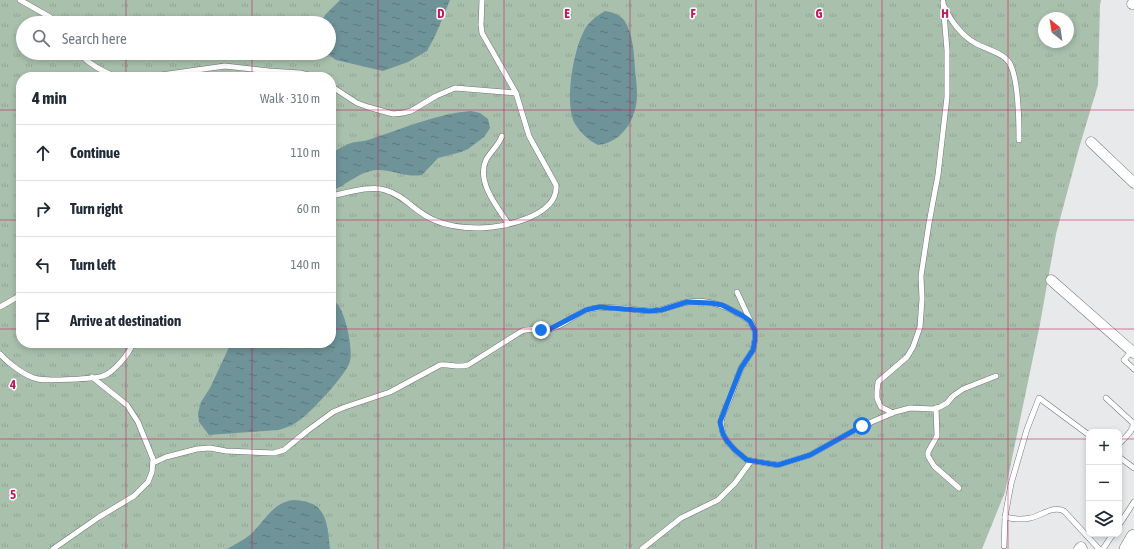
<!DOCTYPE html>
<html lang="en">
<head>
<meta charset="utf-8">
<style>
  :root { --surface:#fff; --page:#f6f6f7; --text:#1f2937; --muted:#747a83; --line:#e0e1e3 }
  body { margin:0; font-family:"Asap Condensed",sans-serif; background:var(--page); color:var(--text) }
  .controls { position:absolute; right:12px; bottom:12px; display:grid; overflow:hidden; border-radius:8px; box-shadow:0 2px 6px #0003 }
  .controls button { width:36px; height:36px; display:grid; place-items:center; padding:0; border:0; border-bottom:1px solid var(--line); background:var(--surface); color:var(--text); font:20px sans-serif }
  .compass { position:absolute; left:1038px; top:12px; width:36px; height:36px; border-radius:50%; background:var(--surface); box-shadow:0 2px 6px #0003; rotate:330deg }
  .stop { position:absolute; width:12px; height:12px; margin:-9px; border:3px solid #1a73e8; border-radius:50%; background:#fff }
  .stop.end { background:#1a73e8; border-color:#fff; box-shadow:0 1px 4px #0008 }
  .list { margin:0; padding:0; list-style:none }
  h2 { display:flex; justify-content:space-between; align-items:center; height:52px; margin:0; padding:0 16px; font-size:17px }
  h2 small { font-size:13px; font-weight:400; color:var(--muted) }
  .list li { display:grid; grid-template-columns:26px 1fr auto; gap:12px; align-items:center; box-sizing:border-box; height:56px; padding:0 16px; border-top:1px solid var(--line) }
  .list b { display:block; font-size:15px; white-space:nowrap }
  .list em { font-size:13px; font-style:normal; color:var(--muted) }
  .icon { flex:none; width:22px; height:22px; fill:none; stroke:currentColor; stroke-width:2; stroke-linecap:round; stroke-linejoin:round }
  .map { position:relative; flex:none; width:1134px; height:549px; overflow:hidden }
  .search { position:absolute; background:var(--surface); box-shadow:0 2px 6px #0003; left:16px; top:16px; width:320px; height:44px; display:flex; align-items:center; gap:10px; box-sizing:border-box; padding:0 14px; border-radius:22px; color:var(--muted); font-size:15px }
  .panel { position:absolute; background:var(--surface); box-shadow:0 2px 6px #0003; left:16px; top:72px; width:320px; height:276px; border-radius:16px }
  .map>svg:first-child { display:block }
</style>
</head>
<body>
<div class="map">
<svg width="1134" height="549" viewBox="0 0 1134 549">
  <defs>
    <pattern id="grass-tufts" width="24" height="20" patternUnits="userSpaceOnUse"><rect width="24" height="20" fill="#a9c0ad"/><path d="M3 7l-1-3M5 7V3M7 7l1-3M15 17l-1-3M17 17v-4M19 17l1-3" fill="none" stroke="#91a595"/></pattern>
    <pattern id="water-ripples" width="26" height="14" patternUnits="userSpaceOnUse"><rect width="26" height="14" fill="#6e9398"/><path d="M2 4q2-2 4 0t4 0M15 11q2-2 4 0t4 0" fill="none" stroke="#5a787c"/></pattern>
  </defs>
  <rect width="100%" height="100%" fill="#e7e9ea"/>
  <path fill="url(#grass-tufts)" fill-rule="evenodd" d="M0 0H1101L1100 5 1098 85 1079 148 1056 234 1040 324 1005 492 982 549H0ZM1044 18H1068V42H1044ZM23 23H329V53H23ZM21 77H331V343H21Z"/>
  <g fill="url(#water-ripples)">
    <path d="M340 0H450L435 36 427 51 408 62 383 71 336 60 326 53H329V23H321L325 15Z"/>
    <path d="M605 11C612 12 619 14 624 20 633 33 634 54 635 70 636 78 637 86 637 95 637 118 622 143 598 145 588 140 581 133 575 124 564 104 573 53 583 33 587 23 596 16 605 11Z"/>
    <path d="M471 111 480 113 488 119 490 128 484 137 468 149 461 152 438 158 422 175C406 178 392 169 376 170 358 172 347 185 331 191V153C339 149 348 143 356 142 361 141 366 141 371 139 404 128 437 114 471 111Z"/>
    <path d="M331 299C333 300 336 302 338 305 346 315 353 349 350 361 347 374 312 411 301 419 294 425 286 428 278 430L209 435 199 422 198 413 201 402 210 388 231 343H331Z"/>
    <path d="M293 500C327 501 327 521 330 549H227C235 544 244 540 251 534 265 521 272 503 293 500Z"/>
  </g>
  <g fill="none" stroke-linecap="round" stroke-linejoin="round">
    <g stroke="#737475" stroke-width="6">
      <g id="lane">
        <path d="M20 0 50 17 57 23"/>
        <path d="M944 6C950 20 962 36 975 43 987 50 1006 53 1011 66 1018 82 1019 121 1019 140"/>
        <path d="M79 53C90 65 102 71 117 77"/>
        <path d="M147 77 225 66 269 71 300 73 317 77"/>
        <path d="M331 86 357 103 368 107 393 114 403 113 411 111 436 96 455 88 516 93"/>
        <path d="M502 136C499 145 491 151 486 160 476 181 497 207 508 223"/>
        <path d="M331 196C346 193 371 185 385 190 404 195 416 213 434 220 447 226 465 228 479 228 503 228 559 216 556 185L529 136 516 93 482 33 481 25 482 0"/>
        <path d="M737 292 755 331V339L753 350 741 368 729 401 723 414 721 422 723 434 727 441 735 450 747 460 778 465 797 459 810 455 862 426 895 412 910 408 933 409 940 407 947 403 953 396 963 389 996 376"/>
        <path d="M0 307 21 295"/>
        <path d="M1132 351 1124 360 1134 369"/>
        <path d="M0 354C8 363 26 377 38 379 47 381 95 379 103 376 113 373 130 353 133 343"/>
        <path d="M1106 398 1133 423C1134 431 1124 438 1119 444"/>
        <path d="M936 408 937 436 928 452V456L934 466 959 488"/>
        <path d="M893 413 881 407 879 403 877 398V391L878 382 907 357 913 347 920 327 922 299 921 276 929 223 938 175 947 97V50L943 2"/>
        <path d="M1119 457 1134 468"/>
        <path d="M153 463 166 457 197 449 210 448 226 451 274 453 284 450 307 431 333 412 345 407 390 392 440 365C450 364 458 368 468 365L522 331C531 328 539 331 549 329 563 327 574 314 587 310 608 304 630 310 651 311 663 311 673 305 684 303 707 297 732 308 750 321"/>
        <path d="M1005 517C1013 519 1022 520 1030 518 1042 516 1052 505 1064 511L1099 549"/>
        <path d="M1119 525 1134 502"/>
        <path d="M1004 546 1005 517 1011 484 1027 429 1039 398 1089 435"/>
        <path d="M53 549 99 517 134 496 148 482 152 472 153 459 138 422 127 405 92 377"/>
        <path d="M642 549 681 518 718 500 735 483 751 461"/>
        <path d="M1103 549 1113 534"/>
      </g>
    </g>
    <g stroke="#737475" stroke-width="11">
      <g id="street">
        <path d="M1132 4H1134"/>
        <path d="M1091 142 1134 183"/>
        <path d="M1051 280 1134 353"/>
        <path d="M1079 549 1081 547 1082 549"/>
      </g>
    </g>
    <g stroke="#737475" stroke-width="16">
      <path id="secondary" d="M1127 549 1134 537"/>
    </g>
    <use href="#lane" stroke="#fff" stroke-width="5"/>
    <use href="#street" stroke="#fff" stroke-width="10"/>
    <use href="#secondary" stroke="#fff" stroke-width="15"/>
  </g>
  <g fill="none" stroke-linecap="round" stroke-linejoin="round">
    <path stroke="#1a73e8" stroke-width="5" d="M541 330 550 329 586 310 599 307 650 311 661 310 687 302 711 303 722 305 743 316 750 321 755 331V339L753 350 741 368 720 422 723 434 727 441 735 450 747 460 778 465 810 455 862 426"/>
  </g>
  <path fill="none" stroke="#c2185b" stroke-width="1" stroke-opacity="0.55" d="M126 0V23M252 0V23M378 0V549M504 0V549M630 0V549M756 0V549M882 0V549M1008 0V549M126 53V77M252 53V77M0 110H21M331 110H1134M0 220H21M331 220H1134M0 329H21M331 329H1134M126 343V549M252 343V549M0 439H1089M1119 439H1134"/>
  <g font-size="13" text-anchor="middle" font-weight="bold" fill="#c2185b" stroke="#fff" stroke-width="3" stroke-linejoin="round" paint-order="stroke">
    <text x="441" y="18">D</text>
    <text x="567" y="18">E</text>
    <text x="693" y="18">F</text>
    <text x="819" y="18">G</text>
    <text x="945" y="18">H</text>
    <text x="13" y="389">4</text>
    <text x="13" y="499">5</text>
  </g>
</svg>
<div class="controls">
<button>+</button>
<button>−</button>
<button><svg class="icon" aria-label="layers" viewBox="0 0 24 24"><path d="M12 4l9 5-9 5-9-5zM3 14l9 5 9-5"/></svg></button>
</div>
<svg class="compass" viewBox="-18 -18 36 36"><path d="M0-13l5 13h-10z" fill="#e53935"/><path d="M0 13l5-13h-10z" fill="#747a83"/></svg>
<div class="stop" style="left:862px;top:426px"></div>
<div class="stop end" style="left:541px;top:330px"></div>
<div class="search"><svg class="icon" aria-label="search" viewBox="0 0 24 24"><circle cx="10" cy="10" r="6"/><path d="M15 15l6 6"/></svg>Search here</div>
<section class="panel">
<h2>4 min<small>Walk · 310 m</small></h2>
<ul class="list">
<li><svg class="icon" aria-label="ahead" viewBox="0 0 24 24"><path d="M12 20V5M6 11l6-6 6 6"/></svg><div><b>Continue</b></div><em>110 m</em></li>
<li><svg class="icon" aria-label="right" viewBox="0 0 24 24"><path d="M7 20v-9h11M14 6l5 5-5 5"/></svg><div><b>Turn right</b></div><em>60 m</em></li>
<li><svg class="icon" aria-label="left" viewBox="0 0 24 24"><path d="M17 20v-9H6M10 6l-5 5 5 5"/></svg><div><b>Turn left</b></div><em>140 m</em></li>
<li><svg class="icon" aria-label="arrive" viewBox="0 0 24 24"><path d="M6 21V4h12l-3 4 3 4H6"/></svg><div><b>Arrive at destination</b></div></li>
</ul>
</section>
</div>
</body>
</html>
